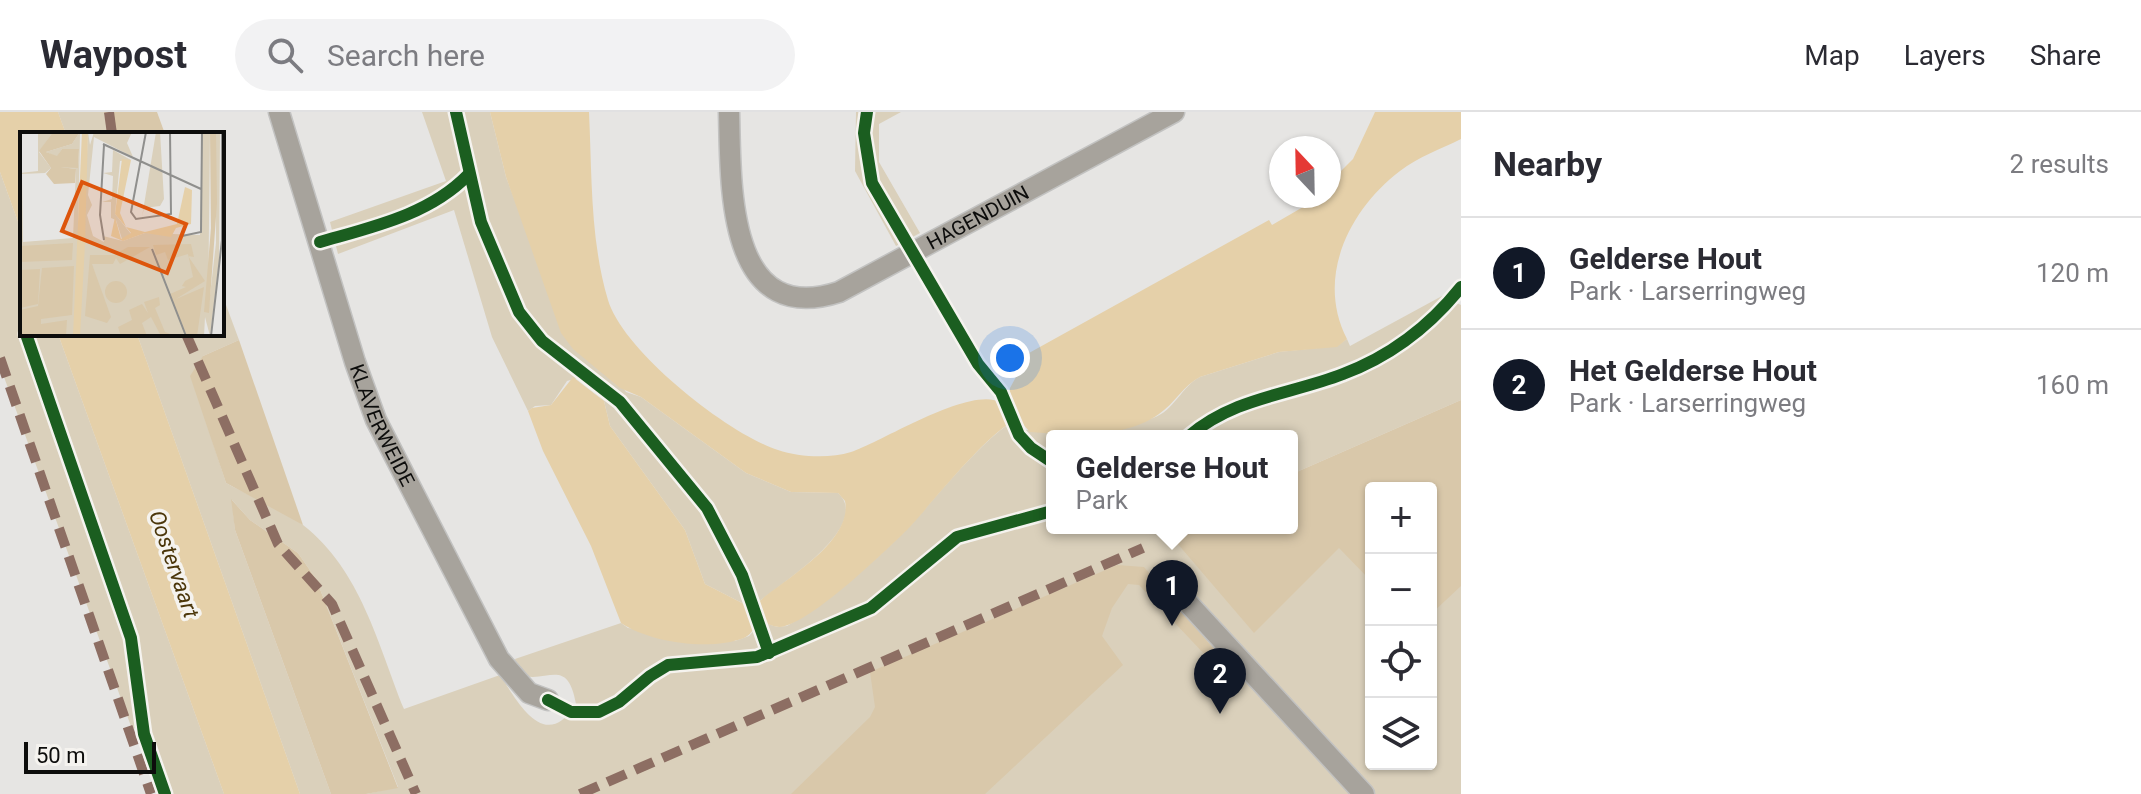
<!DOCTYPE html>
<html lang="en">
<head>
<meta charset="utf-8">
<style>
  :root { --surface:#fff; --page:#f2f2f3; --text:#2b2b33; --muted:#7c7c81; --line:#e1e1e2; --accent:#111827 }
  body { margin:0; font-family:Roboto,sans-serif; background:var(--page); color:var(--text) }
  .controls { position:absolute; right:24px; bottom:24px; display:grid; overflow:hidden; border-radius:8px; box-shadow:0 2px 6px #0004 }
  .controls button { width:72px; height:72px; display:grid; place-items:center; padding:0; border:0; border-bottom:2px solid var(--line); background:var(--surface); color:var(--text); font:40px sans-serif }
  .compass { position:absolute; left:1269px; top:24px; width:72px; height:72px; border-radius:50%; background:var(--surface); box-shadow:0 2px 6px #0004; rotate:338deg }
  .scale { position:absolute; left:24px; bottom:20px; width:132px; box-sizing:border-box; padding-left:8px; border:4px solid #0d0d0c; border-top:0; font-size:22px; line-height:28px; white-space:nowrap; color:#0d0d0c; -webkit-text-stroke:6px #f5f3ef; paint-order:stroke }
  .you { position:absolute; left:1010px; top:246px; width:28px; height:28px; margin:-20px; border:6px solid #fff; border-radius:50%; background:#1a73e8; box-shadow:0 0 0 12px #1a73e833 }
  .badge { display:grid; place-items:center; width:52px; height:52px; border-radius:50%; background:var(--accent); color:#fff; font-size:26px; font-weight:700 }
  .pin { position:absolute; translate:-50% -66px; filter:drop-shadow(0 2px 4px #0008) }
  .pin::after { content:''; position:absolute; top:42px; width:28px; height:24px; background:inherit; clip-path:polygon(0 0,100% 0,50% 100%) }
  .popup { position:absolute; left:1046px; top:318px; width:252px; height:104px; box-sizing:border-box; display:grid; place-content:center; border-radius:8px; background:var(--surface); filter:drop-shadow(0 2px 6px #0005); font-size:26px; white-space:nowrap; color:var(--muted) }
  .popup b { font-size:30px; color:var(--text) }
  .popup::after { content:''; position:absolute; left:50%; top:100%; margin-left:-16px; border:16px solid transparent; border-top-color:var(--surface) }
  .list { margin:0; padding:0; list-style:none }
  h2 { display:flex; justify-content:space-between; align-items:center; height:104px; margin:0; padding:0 32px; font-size:34px }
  h2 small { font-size:26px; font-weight:400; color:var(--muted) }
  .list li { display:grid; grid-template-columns:52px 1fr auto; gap:24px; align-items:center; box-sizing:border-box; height:112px; padding:0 32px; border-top:2px solid var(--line) }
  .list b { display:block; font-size:30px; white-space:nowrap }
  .list p { margin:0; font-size:26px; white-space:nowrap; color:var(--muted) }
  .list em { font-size:26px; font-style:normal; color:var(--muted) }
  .icon { flex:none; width:44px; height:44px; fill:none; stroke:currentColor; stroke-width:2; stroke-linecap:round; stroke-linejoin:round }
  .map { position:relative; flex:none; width:1461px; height:682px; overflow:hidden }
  header { display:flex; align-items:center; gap:48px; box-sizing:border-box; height:112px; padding:0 40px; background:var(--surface); border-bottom:2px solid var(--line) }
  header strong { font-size:38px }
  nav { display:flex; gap:44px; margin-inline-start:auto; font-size:28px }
  .search { width:560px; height:72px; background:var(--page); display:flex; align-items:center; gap:20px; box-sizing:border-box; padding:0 28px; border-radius:44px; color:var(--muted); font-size:30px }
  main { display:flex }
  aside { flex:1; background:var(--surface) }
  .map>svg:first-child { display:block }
</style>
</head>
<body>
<header>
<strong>Waypost</strong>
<div class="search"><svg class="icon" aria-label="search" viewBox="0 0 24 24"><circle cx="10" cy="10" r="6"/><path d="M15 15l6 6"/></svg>Search here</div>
<nav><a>Map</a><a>Layers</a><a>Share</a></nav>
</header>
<main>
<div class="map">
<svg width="1461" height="682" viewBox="0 0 1461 682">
  <rect width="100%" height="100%" fill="#e6e5e3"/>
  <g fill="#dad0bb" fill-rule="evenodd">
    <path d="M58 0H104L107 22H66Z"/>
    <path d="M422 0H490L506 65 540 155 626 280 641 285 746 361 791 380 838 381C874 414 777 474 756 492L746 493 705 472 685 418 610 314 604 289 578 266 567 269 551 293 535 294 528 299 492 225 454 98 338 142 330 110 446 69Z"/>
    <path d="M856 0H901L879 12V50L920 121 896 134 855 59Z"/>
    <path d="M0 60 22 121V222H58L224 682H164L142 614 132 617 0 254Z"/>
    <path d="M222 182 239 228 203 244 212 328 226 371C251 385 281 396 303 413 361 458 378 533 404 597L500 563C519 592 545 641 576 592 567 542 546 574 518 562L515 547 621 511 628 516 735 529 749 524 762 510 777 515 787 514C827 491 874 450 907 417 925 399 1001 304 1020 309L1026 318C1060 315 1123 315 1153 306 1174 299 1182 274 1200 265L1279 240 1337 234 1347 227 1350 234 1442 184 1461 193V288L1292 362V324H1052V416H1292L1461 294V682H366L398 675 316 467 298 441 250 408 232 388 235 418 331 682H300L137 222H222ZM1371 376H1431V652H1371Z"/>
  </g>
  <g fill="#d9c8aa">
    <path d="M104 0H157L165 22H107Z"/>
    <path d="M239 228 303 413 226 371 190 264 203 244Z"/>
    <path d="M1461 288V474L1431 502V376H1371V469L1339 436 1254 521 1165 417 1292 416V362Z"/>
    <path d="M231 387 250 408 298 441 316 467 398 676 366 682H331L235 418Z"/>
    <path d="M1117 453 1144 455 1218 542 1208 546 1139 473 1128 472 1112 496 1102 524 1123 553 985 682H791L870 605 875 595 870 560Z"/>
  </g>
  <g fill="#e5d0a9">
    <path d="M0 0H58L66 22H22V121L0 60Z"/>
    <path d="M490 0H589C592 62 590 128 608 188 623 239 728 322 778 338 799 345 829 347 851 340 882 330 975 270 1003 292L1009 290 1010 276 1029 241 1269 108 1272 113 1322 84H1329V71L1353 47 1375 0H1461V27C1441 37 1418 45 1400 59 1350 97 1315 165 1347 227L1337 235 1279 240 1200 265C1184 273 1174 292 1159 302 1124 327 1070 323 1030 320L1020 309C1000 304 925 400 907 418 882 442 817 505 785 514 776 517 770 512 762 510 753 514 753 522 744 526 710 539 651 531 621 511L591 434 543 339 528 299 532 296 551 293 573 265 604 289 610 314 685 418 705 472 746 493 756 492C783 468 853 430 845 389L838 381 791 380 746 361 641 285 620 276 573 237 561 221 506 65Z"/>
    <path d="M58 222H137L300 682H224Z"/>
  </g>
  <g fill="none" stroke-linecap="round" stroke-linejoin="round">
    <g stroke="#c2c2c1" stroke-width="23">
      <g id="street">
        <path id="s1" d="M279 0 355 250 376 308 499 547 529 581 548 588"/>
        <path id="s2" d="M729 0C731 69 725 217 839 180L1174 0"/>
        <path d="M1163 464 1364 682"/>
      </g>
    </g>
    <use href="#street" stroke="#a7a39c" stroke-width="20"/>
    <g stroke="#8d6e63" stroke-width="10" stroke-dasharray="20 10" stroke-linecap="butt">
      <path d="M109 0 112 22"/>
      <path d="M186 222 278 432 332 492 416 682"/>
      <path d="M0 246 151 682"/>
      <path d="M580 682 1143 436"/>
    </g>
    <g stroke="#f5f3ef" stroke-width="17">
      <g id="cycleway">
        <path d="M456 0 481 110 519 200 542 229 620 290 707 396 742 463 769 541"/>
        <path d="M867 0 864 21 872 71 978 252 1001 280 1019 323 1031 336 1052 350"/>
        <path d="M320 130C372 115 429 103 468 63"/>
        <path d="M26 222 131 526 144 622 165 682"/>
        <path d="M1189 324C1235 285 1289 283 1343 262 1391 244 1429 215 1461 175"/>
        <path d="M548 588 571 600H599L619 590 650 564 668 553 757 545 871 496 957 425 1052 399"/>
      </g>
    </g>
    <use href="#cycleway" stroke="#1b5e20" stroke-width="12"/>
  </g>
  <g text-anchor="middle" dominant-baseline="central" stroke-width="7" stroke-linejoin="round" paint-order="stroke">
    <g font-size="20" fill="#0d0d0c" stroke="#f5f3ef">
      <text stroke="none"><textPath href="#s2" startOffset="414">HAGENDUIN</textPath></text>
      <text stroke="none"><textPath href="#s1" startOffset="330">KLAVERWEIDE</textPath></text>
    </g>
    <g font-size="22" font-style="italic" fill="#4b360a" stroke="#f5f3ef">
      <text transform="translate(174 452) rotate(71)">Oostervaart</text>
    </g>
  </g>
  <g transform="translate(20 20)">
    <rect width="204" height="204" fill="#e6e5e3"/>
    <path d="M18 0H33L19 20 31 36 25 41 2 42 3 110 53 106 56 37 41 35H58L59 17H42L37 25 26 20 52 12 60 0 58 106 63 108 68 0 70 13 74 0H112L107 11 113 25 74 5 68 63 72 73 67 83 73 104 84 110 83 104 103 109 125 101 180 103 182 0H190L188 181 196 111V0H200L199 129 190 204 185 185 184 204H0V41L18 39ZM136 0H140L144 67 140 74 124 76 122 85ZM93 18 111 28 100 29 95 82 111 102 102 107 96 88 91 86V70H82L92 67 93 44 83 41 92 40Z" fill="#dad0bb"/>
    <path d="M33 0H60L52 12 26 20 37 24 42 17H59L58 36 41 35 56 37 55 51 34 52 26 42 31 36 19 19ZM190 0H196L197 71 189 181 184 180 191 96ZM53 111 52 128 0 130V114ZM171 112 174 125 168 124 185 149 156 167 184 155 177 204H167L150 162 166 155 162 154 165 149 173 145 168 122 148 128 145 120 136 123 133 113ZM108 115H130L100 132 96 126 93 132H72L91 185 87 191 65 184 70 123H94ZM54 134 52 183 21 187V192L47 188 46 204H1L0 178 18 174 22 136ZM20 137 18 172 0 176V138ZM85 160a11 11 0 1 1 22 0a11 11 0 1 1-22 0ZM139 165 140 173 135 176 145 200 153 203 141 204 131 185 122 191 127 204H101L98 195 112 188 109 178 122 172 128 181 124 170Z" fill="#d9c8aa"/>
    <path d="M62 0H68L65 112 60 204H53ZM102 27 111 28 100 81 106 95 125 100 157 92 165 55 172 58 171 92 156 96 151 105 125 101 103 109 91 104 95 85 101 107 111 101 95 82Z" fill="#e5d0a9"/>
    <path fill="none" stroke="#8f8f8d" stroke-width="2" d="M126 0 111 80 116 87 151 82 150 0M83 12 181 57M84 13 80 83 84 108M162 104 181 100 182 0M132 117 166 204M191 204 202 108V0"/>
    <path fill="#dd550c" fill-opacity="0.15" stroke="#dd550c" stroke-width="4" d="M62 50 166 92 147 141 42 99Z"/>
    <rect width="204" height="204" fill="none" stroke="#0d0d0c" stroke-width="4"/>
  </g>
</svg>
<div class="controls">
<button>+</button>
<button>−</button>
<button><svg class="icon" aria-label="locate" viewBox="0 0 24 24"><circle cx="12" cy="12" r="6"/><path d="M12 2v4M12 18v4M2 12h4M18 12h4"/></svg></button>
<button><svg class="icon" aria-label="layers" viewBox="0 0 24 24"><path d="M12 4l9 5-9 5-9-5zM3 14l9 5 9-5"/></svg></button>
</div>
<svg class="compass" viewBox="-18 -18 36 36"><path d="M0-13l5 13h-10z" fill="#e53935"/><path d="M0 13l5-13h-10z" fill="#7c7c81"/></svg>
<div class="scale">50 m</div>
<div class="you"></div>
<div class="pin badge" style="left:1172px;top:514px">1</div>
<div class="popup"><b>Gelderse Hout</b>Park</div>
<div class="pin badge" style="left:1220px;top:602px">2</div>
</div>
<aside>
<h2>Nearby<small>2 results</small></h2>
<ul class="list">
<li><span class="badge">1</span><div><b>Gelderse Hout</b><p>Park · Larserringweg</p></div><em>120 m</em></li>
<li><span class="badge">2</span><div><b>Het Gelderse Hout</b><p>Park · Larserringweg</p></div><em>160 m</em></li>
</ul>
</aside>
</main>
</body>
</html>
